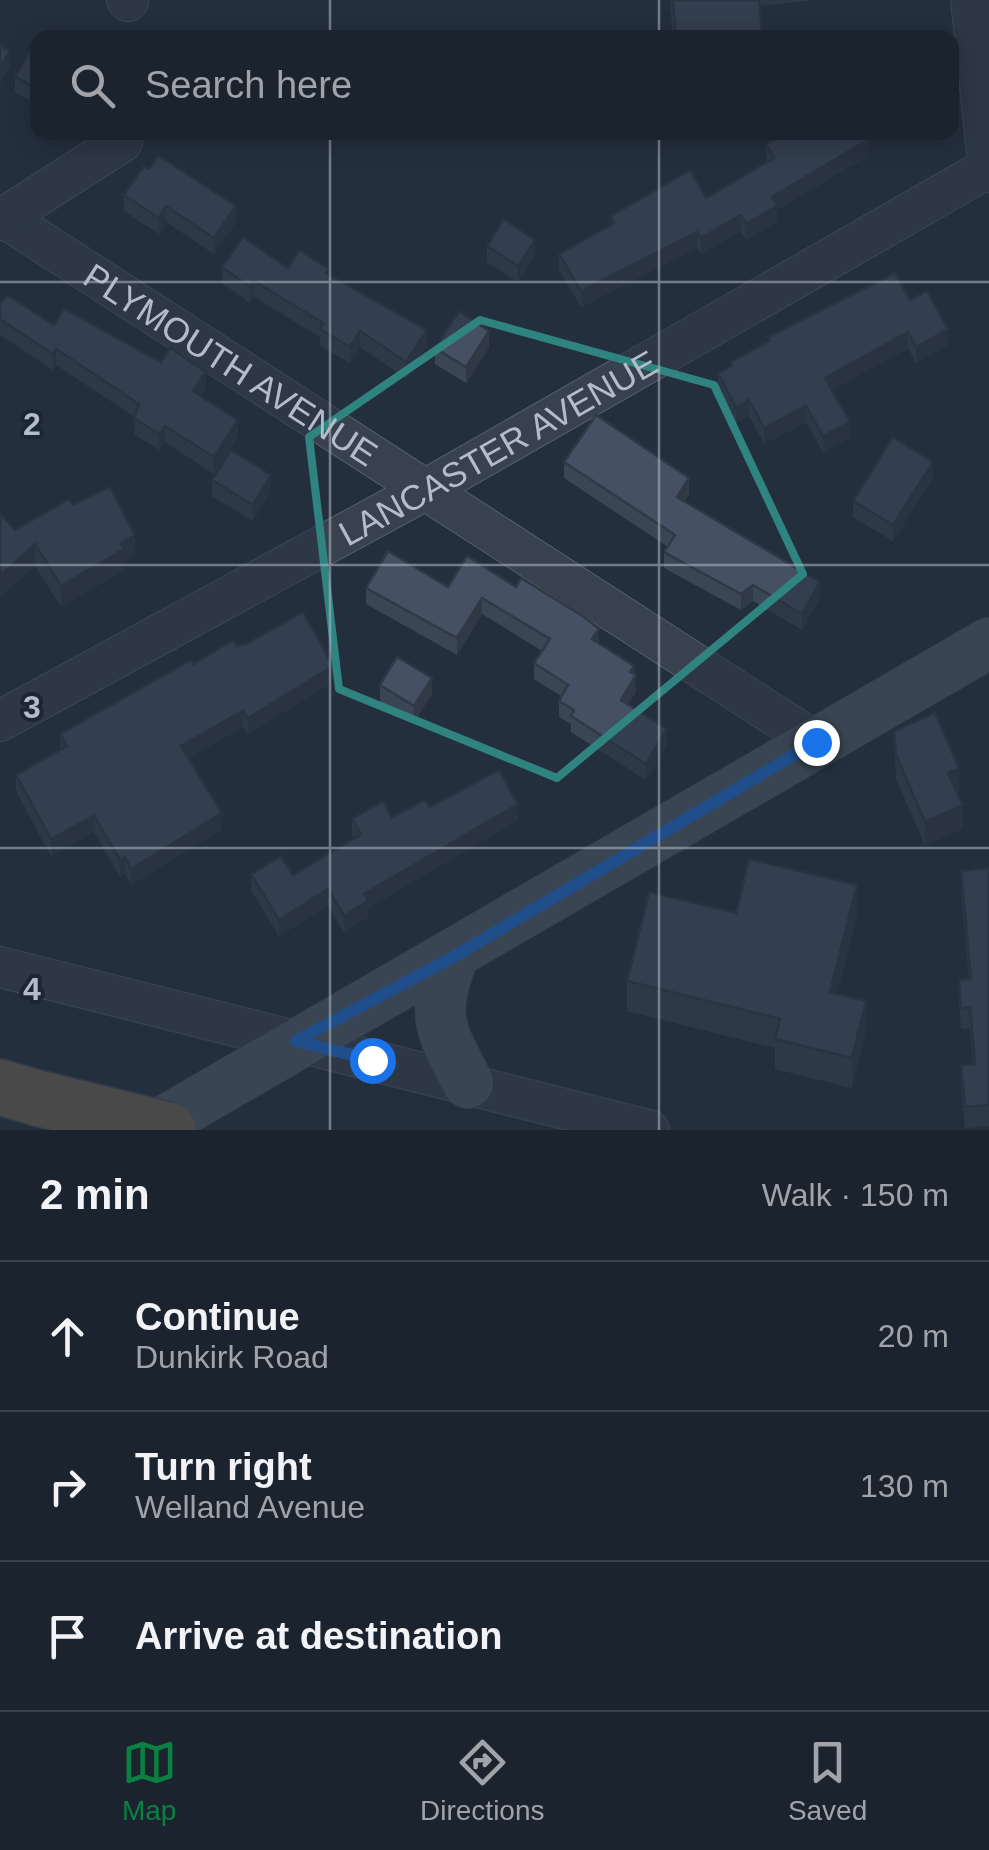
<!DOCTYPE html>
<html lang="en">
<head>
<meta charset="utf-8">
<style>
  :root { --surface:#1b232e; --page:#242b36; --text:#f1f3f6; --muted:#a0a4aa; --line:#39404a; --accent:#0b8043 }
  body { margin:0; font-family:Arial,sans-serif; background:var(--page); color:var(--text) }
  .stop { position:absolute; width:30px; height:30px; margin:-22px; border:8px solid #1a73e8; border-radius:50%; background:#fff }
  .stop.end { background:#1a73e8; border-color:#fff; box-shadow:0 2px 10px #0008 }
  .list { margin:0; padding:0; list-style:none }
  h2 { display:flex; justify-content:space-between; align-items:center; height:130px; margin:0; padding:0 40px; font-size:42px }
  h2 small { font-size:32px; font-weight:400; color:var(--muted) }
  .list li { display:grid; grid-template-columns:65px 1fr auto; gap:30px; align-items:center; box-sizing:border-box; height:150px; padding:0 40px; border-top:2px solid var(--line) }
  .list b { display:block; font-size:38px; white-space:nowrap }
  .list p { margin:0; font-size:32px; white-space:nowrap; color:var(--muted) }
  .list em { font-size:32px; font-style:normal; color:var(--muted) }
  .icon { flex:none; width:55px; height:55px; fill:none; stroke:currentColor; stroke-width:2; stroke-linecap:round; stroke-linejoin:round }
  .map { position:relative; flex:none; width:989px; height:1130px; overflow:hidden }
  .search { position:absolute; background:var(--surface); box-shadow:0 5px 25px #0003; left:30px; right:30px; top:30px; height:110px; display:flex; align-items:center; gap:25px; box-sizing:border-box; padding:0 35px; border-radius:20px; color:var(--muted); font-size:38px }
  .sheet { height:580px; background:var(--surface) }
  nav { display:flex; justify-content:space-around; align-items:center; box-sizing:border-box; height:140px; border-top:2px solid var(--line); background:var(--surface); font-size:28px; color:var(--muted) }
  nav a { display:grid; justify-items:center; gap:5px }
  nav .on { color:var(--accent) }
  .map>svg:first-child { display:block }
</style>
</head>
<body>
<div class="map">
<svg width="989" height="1130" viewBox="0 0 989 1130">
  <rect width="100%" height="100%" fill="#242f3e"/>
  <g fill="none" stroke-linecap="round" stroke-linejoin="round">
    <g stroke="#565f6c" stroke-width="42">
      <g id="minor">
        <path d="M127 0 128 1"/>
        <path d="M971 0 989 172"/>
        <path id="s1" d="M0 215 816 742"/>
        <path d="M0 220 122 142"/>
        <path id="s2" d="M0 721 425 490 988 168"/>
        <path d="M0 967 649 1130"/>
      </g>
    </g>
    <g stroke="#414a57" stroke-width="52">
      <g id="major">
        <path d="M453 957C430 1016 440 1029 468 1083"/>
        <path d="M149 1130 989 643"/>
      </g>
    </g>
    <g stroke="#434c59" stroke-width="58">
      <path id="highway" d="M0 1087 37 1098"/>
    </g>
    <use href="#minor" stroke="#38414e" stroke-width="40"/>
    <use href="#major" stroke="#56606e" stroke-width="50"/>
    <use href="#highway" stroke="#746855" stroke-width="55"/>
    <g stroke="#434c59" stroke-width="58" stroke-linecap="butt">
      <path id="highway-bridge" d="M37 1098 168 1130"/>
    </g>
    <use href="#highway-bridge" stroke="#746855" stroke-width="55"/>
  </g>
  <g fill="#3b4654">
    <path d="M670 0H815L759 6 762 38H673Z"/>
    <path d="M38 41V106L15 92V76Z"/>
    <path d="M776 132H866L869 155 777 210V222L746 240 741 231 701 254 697 248 581 307 559 270V254L611 225V216L706 198 767 162 766 144 776 138Z"/>
    <path d="M124 195 236 222 214 254 166 222 159 234 124 211Z"/>
    <path d="M487 246 535 256 518 282 487 262Z"/>
    <path d="M222 267 288 268 329 275 427 346 406 378 360 347 350 363 320 345V337L254 297 250 303 222 283Z"/>
    <path d="M910 300 948 345 916 363 908 348 832 390 850 438 823 452 806 422 764 444 749 416 736 423 718 390V373L730 367V362L768 342V337Z"/>
    <path d="M0 301 206 388 201 396 238 437 214 474 165 442 159 450 134 434 135 417 56 365 53 370 0 335Z"/>
    <path d="M489 347 466 383 435 364V348Z"/>
    <path d="M564 462 689 494 685 501 820 599 802 630 753 601 741 610 664 568V552L668 547 564 478Z"/>
    <path d="M933 478 893 541 853 517V501Z"/>
    <path d="M212 480 271 491 253 521 212 496Z"/>
    <path d="M73 505 135 557 124 562V570L61 607 35 566 0 597V513L15 530Z"/>
    <path d="M467 556 599 643 634 674 636 692 628 704 667 745 646 780 571 732V724L559 717V701L561 696 534 679V663L542 651 482 614 457 655 366 604V588L448 587Z"/>
    <path d="M237 646 333 682 248 734 243 727 188 758 222 829 131 885 125 873 120 876 94 832 51 856 16 791V775L60 750V734L193 664Z"/>
    <path d="M380 685 432 694 414 722 380 701Z"/>
    <path d="M894 731 959 792H957L963 829 925 845 896 779Z"/>
    <path d="M430 807 518 820 368 908V917L344 932 328 906 279 936 251 890V874L293 875 354 839 352 836V819L392 817Z"/>
    <path d="M989 868V1126L965 1128 961 1086V1065L973 1064 970 1028 961 1029 959 1001V980L969 979 961 891V871Z"/>
    <path d="M736 913 857 915 837 994 866 1031 852 1088 775 1069V1048L627 1011V981Z"/>
  </g>
  <g fill="#303945">
    <path d="M10 51V67L0 83V67Z"/>
    <path d="M869 139V155L777 210V222L746 240V224L772 197Z"/>
    <path d="M166 206V222L159 234V218Z"/>
    <path d="M236 206V222L214 254V238Z"/>
    <path d="M741 215V231L701 254V238Z"/>
    <path d="M697 232V248L581 307V291Z"/>
    <path d="M535 240V256L518 282V266Z"/>
    <path d="M254 281V297L250 303V287Z"/>
    <path d="M948 329V345L916 363V347Z"/>
    <path d="M427 330V346L406 378V362Z"/>
    <path d="M360 331V347L350 363V347Z"/>
    <path d="M489 331V347L466 383V367Z"/>
    <path d="M908 332V348L825 394V378Z"/>
    <path d="M56 349V365L53 370V354Z"/>
    <path d="M206 372V388L193 408V391Z"/>
    <path d="M749 400V416L736 423V407Z"/>
    <path d="M806 406V422L764 444V428Z"/>
    <path d="M238 420V437L214 474V457Z"/>
    <path d="M850 422V438L823 452V436Z"/>
    <path d="M165 426V442L159 450V434Z"/>
    <path d="M933 462V478L893 541V525Z"/>
    <path d="M271 475V491L253 521V505Z"/>
    <path d="M689 478V494L677 513V497Z"/>
    <path d="M135 535V557L124 562V570L61 607V586L121 543Z"/>
    <path d="M35 544V566L0 597V576Z"/>
    <path d="M820 582V599L802 630V614Z"/>
    <path d="M753 585V601L741 610V594Z"/>
    <path d="M482 598V614L457 655V638Z"/>
    <path d="M599 629V645L592 639Z"/>
    <path d="M333 666V682L248 734V718Z"/>
    <path d="M634 666 636 692 621 716V700L630 672Z"/>
    <path d="M432 678V694L414 722V706Z"/>
    <path d="M243 711V727L181 762V746Z"/>
    <path d="M667 729V745L646 780V764Z"/>
    <path d="M959 768V792L948 796V773Z"/>
    <path d="M518 804V820L368 908V917L344 932V916L364 894Z"/>
    <path d="M963 805V829L925 845V822Z"/>
    <path d="M222 813V829L131 885V869Z"/>
    <path d="M94 816V832L51 856V839Z"/>
    <path d="M125 857V873L120 876V860Z"/>
    <path d="M857 885V915L830 1022V992Z"/>
    <path d="M328 889V906L279 936V920Z"/>
    <path d="M866 1001V1031L852 1088V1058Z"/>
  </g>
  <g fill="#455162" stroke="#303945" stroke-width="2.5">
    <path d="M673 0H759L762 33 714 38H676Z"/>
    <path d="M902 30 906 38H890Z"/>
    <path d="M37 40 38 41V90L15 76Z"/>
    <path d="M0 45 10 51 0 67Z"/>
    <path d="M779 132H866L869 139 772 197 777 206 746 224 741 215 701 238 697 232 581 291 559 254 614 223 611 216 690 170 706 198 774 158 766 144 781 136Z"/>
    <path d="M158 155 236 206 214 238 166 206 159 218 124 195 144 166 149 169Z"/>
    <path d="M504 219 535 240 518 266 487 246Z"/>
    <path d="M243 237 288 268 299 250 329 269 326 273 427 330 406 362 360 331 350 347 320 329 323 323 254 281 250 287 222 267Z"/>
    <path d="M895 273 910 300 927 291 948 329 916 347 908 332 825 378 850 422 823 436 806 406 764 428 749 400 736 407 718 373 732 366 730 362 770 341 768 337Z"/>
    <path d="M7 295 54 325 64 309 161 362 170 348 206 372 193 391 238 420 214 457 165 426 159 434 134 418 139 404 56 349 53 354 0 319V301L2 302Z"/>
    <path d="M459 311 489 331 466 367 435 348Z"/>
    <path d="M596 415 689 478 677 497 820 582 802 614 753 585 741 594 664 552 675 535 564 462Z"/>
    <path d="M893 437 933 462 893 525 853 501Z"/>
    <path d="M231 450 271 475 253 505 212 480Z"/>
    <path d="M110 487 135 535 121 543 124 549 61 586 35 544 0 576V513L15 530 69 499 73 505Z"/>
    <path d="M388 551 448 587 467 556 516 587 521 578 584 617 599 629 592 639 634 666 630 672 636 675 621 700 667 729 646 764 571 716 574 710 559 701 568 685 534 663 550 639 482 598 457 638 366 588Z"/>
    <path d="M303 612 333 666 248 718 243 711 181 746 222 813 131 869 125 857 120 860 94 816 51 839 16 775 67 746 60 734 191 660 193 664 233 640 237 646 246 644Z"/>
    <path d="M397 657 432 678 414 706 380 685Z"/>
    <path d="M935 713 959 768 948 773 963 805 925 822 896 755 894 731Z"/>
    <path d="M499 770 518 804 364 894 368 901 344 916 328 889 279 920 251 874 281 856 293 875 361 834 352 819 383 801 392 817 425 800 430 807Z"/>
    <path d="M749 859 857 885 830 992 866 1001 852 1058 775 1039 780 1019 627 981 649 892 736 913Z"/>
    <path d="M989 868V1105L965 1107 961 1065 975 1064 970 1007 961 1008 959 980 971 979 961 871Z"/>
  </g>
  <g fill="none" stroke-linecap="round" stroke-linejoin="round">
    <path stroke="#1a73e8" stroke-width="12" d="M372 1060 296 1041 453 957 816 742"/>
  </g>
  <path d="M0 0H989V1130H0ZM480 320 714 385 803 574 557 778 339 689 309 437Z" fill="#242f3e" fill-opacity=".55" fill-rule="evenodd"/>
  <path fill="none" stroke="#308480" stroke-width="8" stroke-linejoin="round" d="M480 320 714 385 803 574 557 778 339 689 309 437Z"/>
  <path fill="none" stroke="#b4bcc9" stroke-width="2.5" stroke-opacity="0.55" d="M330 0V38M659 0V38M330 132V1130M659 132V1130M0 282H989M0 565H989M0 848H989"/>
  <g text-anchor="middle" dominant-baseline="central" stroke-width="8" stroke-linejoin="round" paint-order="stroke">
    <g font-size="35" fill="#b4bcc9" stroke="#1d2633">
      <text stroke="none"><textPath href="#s1" startOffset="275">PLYMOUTH AVENUE</textPath></text>
      <text stroke="none"><textPath href="#s2" startOffset="568">LANCASTER AVENUE</textPath></text>
    </g>
  </g>
  <g font-size="32" text-anchor="middle" font-weight="bold" fill="#b4bcc9" stroke="#1d2633" stroke-width="8" stroke-linejoin="round" paint-order="stroke">
    <text x="32" y="435">2</text>
    <text x="32" y="718">3</text>
    <text x="32" y="1000">4</text>
  </g>
</svg>
<div class="stop" style="left:372px;top:1060px"></div>
<div class="stop end" style="left:816px;top:742px"></div>
<div class="search"><svg class="icon" aria-label="search" viewBox="0 0 24 24"><circle cx="10" cy="10" r="6"/><path d="M15 15l6 6"/></svg>Search here</div>
</div>
<section class="sheet">
<h2>2 min<small>Walk · 150 m</small></h2>
<ul class="list">
<li><svg class="icon" aria-label="ahead" viewBox="0 0 24 24"><path d="M12 20V5M6 11l6-6 6 6"/></svg><div><b>Continue</b><p>Dunkirk Road</p></div><em>20 m</em></li>
<li><svg class="icon" aria-label="right" viewBox="0 0 24 24"><path d="M7 20v-9h11M14 6l5 5-5 5"/></svg><div><b>Turn right</b><p>Welland Avenue</p></div><em>130 m</em></li>
<li><svg class="icon" aria-label="arrive" viewBox="0 0 24 24"><path d="M6 21V4h12l-3 4 3 4H6"/></svg><div><b>Arrive at destination</b></div></li>
</ul>
</section>
<nav>
<a class="on"><svg class="icon" aria-label="map" viewBox="0 0 24 24"><path d="M3 6l6-2 6 2 6-2v14l-6 2-6-2-6 2zM9 4v14M15 6v14"/></svg>Map</a>
<a><svg class="icon" aria-label="directions" viewBox="0 0 24 24"><path d="M12 3l9 9-9 9-9-9zM9 14v-3h6M13 9l2 2-2 2"/></svg>Directions</a>
<a><svg class="icon" aria-label="saved" viewBox="0 0 24 24"><path d="M7 4h10v16l-5-4-5 4z"/></svg>Saved</a>
</nav>
</body>
</html>
